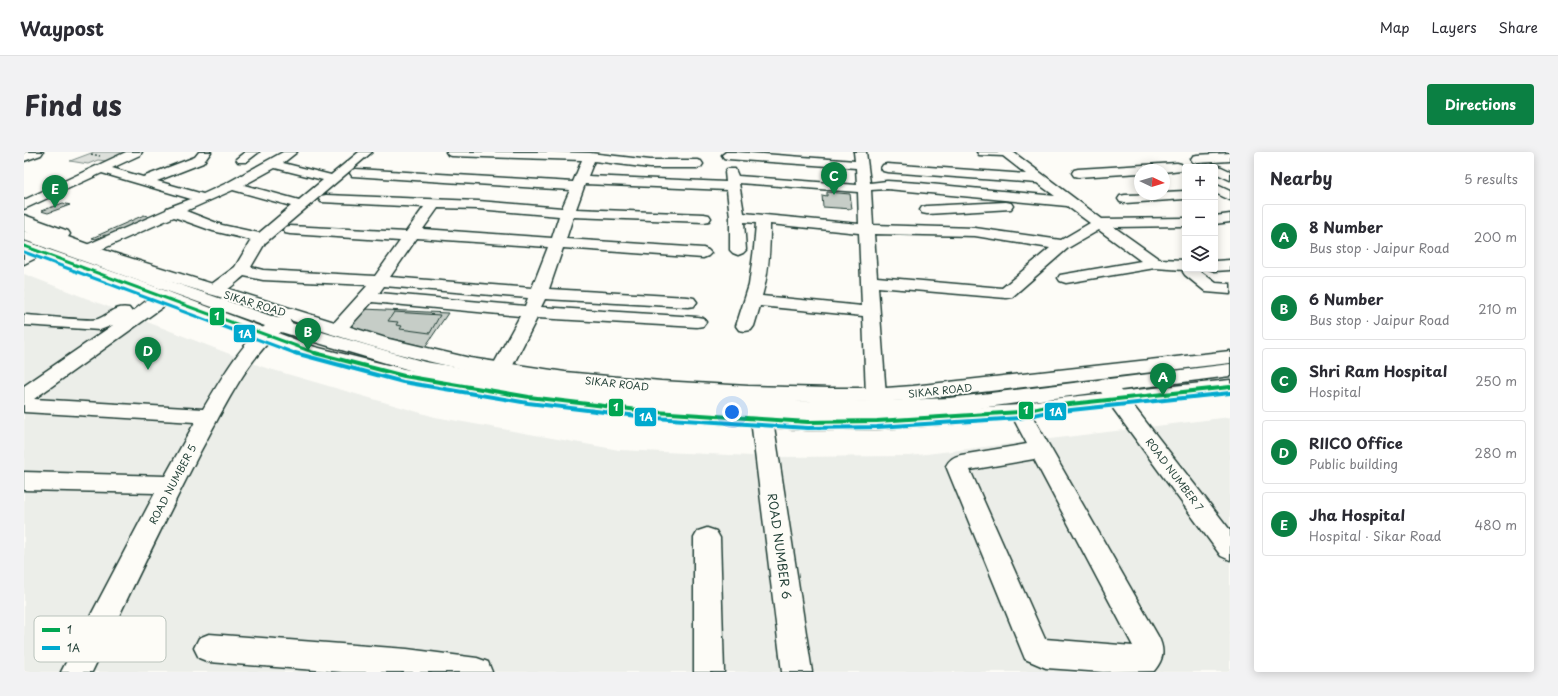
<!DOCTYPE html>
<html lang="en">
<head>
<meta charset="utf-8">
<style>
  :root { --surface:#fff; --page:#f2f2f3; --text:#2b2b33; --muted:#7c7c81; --line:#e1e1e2; --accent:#0b8043 }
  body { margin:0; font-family:"Playpen Sans",sans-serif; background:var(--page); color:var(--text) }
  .controls { position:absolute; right:12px; top:12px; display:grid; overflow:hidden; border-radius:4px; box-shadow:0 2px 10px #0003 }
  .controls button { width:36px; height:36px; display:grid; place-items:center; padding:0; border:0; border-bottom:1px solid var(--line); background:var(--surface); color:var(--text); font:20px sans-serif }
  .compass { position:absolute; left:1110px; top:12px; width:36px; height:36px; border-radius:50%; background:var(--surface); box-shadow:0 2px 10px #0003; rotate:94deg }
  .you { position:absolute; left:708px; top:260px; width:14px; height:14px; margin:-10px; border:3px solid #fff; border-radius:50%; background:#1a73e8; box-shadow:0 0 0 6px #1a73e833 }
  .badge { display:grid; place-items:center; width:26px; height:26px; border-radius:50%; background:var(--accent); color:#fff; font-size:13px; font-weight:700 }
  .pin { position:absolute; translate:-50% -33px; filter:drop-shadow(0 1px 2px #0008) }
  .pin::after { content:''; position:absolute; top:21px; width:14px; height:12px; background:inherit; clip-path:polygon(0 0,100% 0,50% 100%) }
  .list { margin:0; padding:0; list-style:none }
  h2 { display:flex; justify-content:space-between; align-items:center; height:52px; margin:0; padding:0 16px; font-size:17px }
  h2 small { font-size:13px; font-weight:400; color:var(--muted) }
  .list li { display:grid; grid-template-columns:26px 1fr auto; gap:12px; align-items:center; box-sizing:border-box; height:64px; margin:0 8px 8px; padding:0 8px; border:1px solid var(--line); border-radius:4px }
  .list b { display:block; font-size:15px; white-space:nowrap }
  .list p { margin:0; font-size:13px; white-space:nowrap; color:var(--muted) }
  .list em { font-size:13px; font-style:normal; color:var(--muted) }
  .icon { flex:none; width:22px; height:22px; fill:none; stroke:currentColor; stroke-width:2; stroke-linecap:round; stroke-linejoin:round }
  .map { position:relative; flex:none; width:1206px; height:520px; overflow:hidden; border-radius:4px }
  header { display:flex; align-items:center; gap:24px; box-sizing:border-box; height:56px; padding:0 20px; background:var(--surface); border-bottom:1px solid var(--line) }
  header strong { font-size:19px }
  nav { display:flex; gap:22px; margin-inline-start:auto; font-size:14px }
  .intro { display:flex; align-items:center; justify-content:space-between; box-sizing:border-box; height:96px; padding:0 24px }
  h1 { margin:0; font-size:28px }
  .button { padding:10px 18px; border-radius:4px; background:var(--accent); color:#fff; font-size:14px; font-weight:700 }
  main { display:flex; gap:24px; padding:0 24px }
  aside { flex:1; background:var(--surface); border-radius:4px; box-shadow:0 2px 10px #0003 }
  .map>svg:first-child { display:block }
</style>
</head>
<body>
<header>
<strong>Waypost</strong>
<nav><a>Map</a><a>Layers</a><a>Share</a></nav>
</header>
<div class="intro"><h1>Find us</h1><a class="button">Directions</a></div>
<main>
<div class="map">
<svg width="1206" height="520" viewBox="0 0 1206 520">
  <rect width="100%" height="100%" fill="#fdfcf7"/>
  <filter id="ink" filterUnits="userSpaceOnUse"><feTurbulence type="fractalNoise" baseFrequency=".025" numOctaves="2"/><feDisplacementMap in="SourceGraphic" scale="8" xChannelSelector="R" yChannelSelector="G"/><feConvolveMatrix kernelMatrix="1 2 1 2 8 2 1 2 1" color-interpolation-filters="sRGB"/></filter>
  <g filter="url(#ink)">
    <path fill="#eceee9" d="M0 122 239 215 411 265 595 298 753 305 886 304 1206 265V520H0Z"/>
    <path fill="#dde0db" stroke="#7e8e88" d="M70 0H111L90 10 74 8 64 12 46 9Z"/>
    <g fill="#c6cdc7" stroke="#1f3d34">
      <path d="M803 40 826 42 828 57 799 55 798 43 803 44Z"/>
      <path d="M39 51 46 53 24 61 17 59Z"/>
      <path d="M120 63 129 66 86 85 81 83 72 87 68 86Z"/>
      <path d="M340 157 424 161 401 195 323 176Z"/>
      <path d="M370 160 416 163 406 181 376 177 378 174 372 173 374 170 364 169Z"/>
    </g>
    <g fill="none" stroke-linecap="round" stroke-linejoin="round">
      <g stroke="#1f3d34" stroke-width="3">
        <g id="minor">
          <path d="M2 0H19L17 3 0 9V1Z"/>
          <path d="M102 0H118L116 3 88 16 119 25 171 5 175 0H187L179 11 133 29 179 42 203 31 259 0H273L259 11 307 23 335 0H348L241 91 227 115 239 118 351 124 376 89 266 82 261 81 259 78 261 75 266 74 382 80 400 55 297 50 295 47 297 44 302 43 454 49 538 56 546 38 328 24 326 21 328 18 332 17 549 30 558 8 428 4 424 3 422 0H528L566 1 626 8H673L677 9 679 12 677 15 673 16H626L570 9 564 24 702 30 701 20 703 17H711L714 24 833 33 832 16 704 7 700 6 698 3 702 0H712L831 9 830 0H842L846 31 863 29 895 31 1031 44 1013 31 863 20 859 19 857 16 859 13 863 12 1002 22 979 4 955 3 953 0H989L1078 67 1161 66V74L1090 75 1135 107 1161 108V117H1173L1192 131 1206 132V142L1182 140 1161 123 1159 120 1160 118 1131 116 1042 131 1036 129 1034 126 1036 123 1117 109 1075 78 1044 96 988 145 982 146 854 135 862 244 857 249 925 246 1074 228 1081 226 1085 227 1206 212V224L1097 238 1206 378V408L1197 404 1077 240 925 260 876 263 787 264 582 251 399 222 257 180C224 203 195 266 175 302 138 374 103 447 68 520H37L131 341 0 338V320L141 324 171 270 0 260V234L89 173 76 178 0 173V163C12 163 66 170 74 167 86 162 92 153 105 156L108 160C119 152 133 138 147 141L150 145 147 149 10 247 179 257C195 231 216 192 241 174L0 88V79L56 97 58 95 142 58 143 56 167 47 78 21 0 57V48ZM251 16 299 28 275 48 220 33ZM715 31 834 40 835 72 720 61ZM561 32 703 38 706 65V98L709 101 714 103 719 101 722 98 720 70 732 71 730 96 725 133 712 174 715 178 721 179 727 178 730 174 736 154 839 164 842 244 845 249H847L787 250 582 237 481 222 484 221 487 217 513 166 673 175 679 174 682 170 679 166 673 165 517 155 521 147 664 155 670 154 673 150 670 146 664 145 525 137 539 96 679 106 684 104 687 101 684 98 679 96 542 87 549 65 680 70 685 69 687 66 685 63 680 62 552 57ZM863 37 1043 54 1066 71 1037 88 951 76 849 73 847 38ZM209 38 267 54 235 81 198 73 162 59ZM414 56 454 57 535 64 528 86 399 77ZM150 65 189 79 227 88 211 115 185 134 183 138 185 142C199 145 210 132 220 124L239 128 344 133 307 174 304 178 307 182 313 183 319 182 348 150 496 164 467 217 470 221 401 210 267 171 265 166 259 165 253 166 67 102ZM746 72 835 81 838 154 738 144C745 121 746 96 746 72ZM850 82 951 84 1026 96 978 136 853 125ZM393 86 524 95 508 136 366 125ZM360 134 504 146 501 154 355 141Z"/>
          <path d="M221 0H235L222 10H214L212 7Z"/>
          <path d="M1206 1V9L1173 11 1169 10 1167 7 1169 4 1173 3Z"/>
          <path d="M1153 11 1157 12 1159 15 1157 18 1140 20V18H1116V21L1054 25 1050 24 1048 21 1050 18 1054 17Z"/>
          <path d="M1191 12 1206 19V28L1191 21V15H1185Z"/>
          <path d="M1191 32 1206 39V48L1191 41Z"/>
          <path d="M1161 39V47L1101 51 1096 50 1094 47 1096 44 1101 43 1140 42V40Z"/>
          <path d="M982 50 987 51 989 54 987 57 903 62 898 61 896 58 898 55 903 54Z"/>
          <path d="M1206 62V70L1191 72V64Z"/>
          <path d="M0 63 44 79 46 82 44 85 39 86 0 72Z"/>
          <path d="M15 94 20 96 23 99 20 102 0 112V101Z"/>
          <path d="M1206 108V118L1191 119 1185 117H1191V109Z"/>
          <path d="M996 253 1003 255 1134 484C1141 498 1140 507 1130 519L1079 520 1022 516 1001 507 922 314C926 307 929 305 937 303L1003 292 986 260 989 255ZM1010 307 1109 494 1021 487 946 318Z"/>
          <path d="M738 261 746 263 749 268 788 520H758L727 268 730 263Z"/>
          <path d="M683 376 692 379 696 386 700 520H670V386L674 379Z"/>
          <path d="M185 482 383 497 453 506 464 510 468 520H318L185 510 175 506 170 496 175 486Z"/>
        </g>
      </g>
      <g stroke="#1f3d34" stroke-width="3">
        <g id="major">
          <path d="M0 69 77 97 365 187 446 206 541 220 637 229 724 234 807 236H862L889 234 1206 199V211L889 248C802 253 714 249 628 242 557 236 486 228 416 212 346 197 279 172 212 150 155 132 98 116 41 96L0 79Z"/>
          <path d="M0 89 121 131 291 195 380 217 505 238 631 253 784 262 853 261 996 253 1018 248 1206 228V242L1018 262 996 267 853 277 784 278 631 267 505 252 380 231 277 203 109 139 0 99Z"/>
        </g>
      </g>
      <path stroke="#1f3d34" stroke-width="1.5" stroke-dasharray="2 2" stroke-linecap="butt" d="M67 2 76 4"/>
      <use href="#minor" fill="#fdfcf7" fill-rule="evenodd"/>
      <use href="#major" fill="#fdfcf7" fill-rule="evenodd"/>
      <g stroke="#fdfcf7" stroke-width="5.5">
        <path id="bus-1-far1" d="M0 94 294 202"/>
      </g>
      <g stroke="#fdfcf7" stroke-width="7">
        <path id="bus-1" d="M291 201 380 224 505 245 631 260 784 270 853 269 996 260 1018 255 1206 235"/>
      </g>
      <g stroke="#fdfcf7" stroke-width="5.5">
        <path id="bus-2-far1" d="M0 100 273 202"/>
      </g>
      <g stroke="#fdfcf7" stroke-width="7">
        <path id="bus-2" d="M271 201 379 230 504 251 631 266 784 276 853 275 996 266 1019 261 1206 241"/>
      </g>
      <use href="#bus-1-far1" stroke="#00a651" stroke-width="3"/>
      <use href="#bus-1" stroke="#00a651" stroke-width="4"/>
      <use href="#bus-2-far1" stroke="#00a9ce" stroke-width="3"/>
      <use href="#bus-2" stroke="#00a9ce" stroke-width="4"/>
    </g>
  </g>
  <g text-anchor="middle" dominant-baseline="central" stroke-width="4" stroke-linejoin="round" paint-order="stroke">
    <g font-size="10" fill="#1f3d34" stroke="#fdfcf7">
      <text transform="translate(231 151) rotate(17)">SIKAR ROAD</text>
      <text transform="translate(593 231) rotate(6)">SIKAR ROAD</text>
      <text transform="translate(916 238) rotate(-6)">SIKAR ROAD</text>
      <text transform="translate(1151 322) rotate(53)">ROAD NUMBER 7</text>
      <text transform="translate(148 332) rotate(-62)">ROAD NUMBER 5</text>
    </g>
    <g font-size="12" fill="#1f3d34" stroke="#fdfcf7">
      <text transform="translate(756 394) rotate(82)">ROAD NUMBER 6</text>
    </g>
  </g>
  <rect x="10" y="464" width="132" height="46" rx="6" fill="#fdfcf7" stroke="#bac3bc" stroke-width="1"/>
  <rect x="18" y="476" width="18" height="4" fill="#00a651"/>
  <rect x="18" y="494" width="18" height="4" fill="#00a9ce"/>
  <g font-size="11" fill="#1f3d34">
    <text x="43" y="482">1</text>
    <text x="43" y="500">1A</text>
  </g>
  <g stroke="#fdfcf7" stroke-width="1.5">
    <rect x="185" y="155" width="16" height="19" rx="4" fill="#00a651"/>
    <rect x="209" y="172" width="23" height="19" rx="4" fill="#00a9ce"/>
    <rect x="584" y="246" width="16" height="19" rx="4" fill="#00a651"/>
    <rect x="994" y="249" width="16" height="19" rx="4" fill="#00a651"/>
    <rect x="1020" y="250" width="23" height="19" rx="4" fill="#00a9ce"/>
    <rect x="610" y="255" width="23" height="20" rx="4" fill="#00a9ce"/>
  </g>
  <g font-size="11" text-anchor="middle" font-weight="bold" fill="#fff">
    <text x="193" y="168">1</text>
    <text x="221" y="186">1A</text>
    <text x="592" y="259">1</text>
    <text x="1002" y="262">1</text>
    <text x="1032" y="264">1A</text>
    <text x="622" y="269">1A</text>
  </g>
</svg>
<div class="controls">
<button>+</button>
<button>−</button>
<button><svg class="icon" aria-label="layers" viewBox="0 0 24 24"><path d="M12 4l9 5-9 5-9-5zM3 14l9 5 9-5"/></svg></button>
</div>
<svg class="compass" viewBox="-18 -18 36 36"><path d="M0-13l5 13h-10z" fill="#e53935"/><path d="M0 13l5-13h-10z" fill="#7c7c81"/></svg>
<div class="you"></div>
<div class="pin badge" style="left:1139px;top:244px">A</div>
<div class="pin badge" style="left:284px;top:199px">B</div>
<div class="pin badge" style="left:810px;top:43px">C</div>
<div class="pin badge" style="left:124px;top:218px">D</div>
<div class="pin badge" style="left:31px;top:56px">E</div>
</div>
<aside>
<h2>Nearby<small>5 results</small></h2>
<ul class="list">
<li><span class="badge">A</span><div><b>8 Number</b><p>Bus stop · Jaipur Road</p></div><em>200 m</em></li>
<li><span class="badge">B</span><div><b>6 Number</b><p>Bus stop · Jaipur Road</p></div><em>210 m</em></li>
<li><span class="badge">C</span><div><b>Shri Ram Hospital</b><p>Hospital</p></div><em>250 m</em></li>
<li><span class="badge">D</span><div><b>RIICO Office</b><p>Public building</p></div><em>280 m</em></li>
<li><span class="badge">E</span><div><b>Jha Hospital</b><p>Hospital · Sikar Road</p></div><em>480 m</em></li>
</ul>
</aside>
</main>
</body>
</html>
